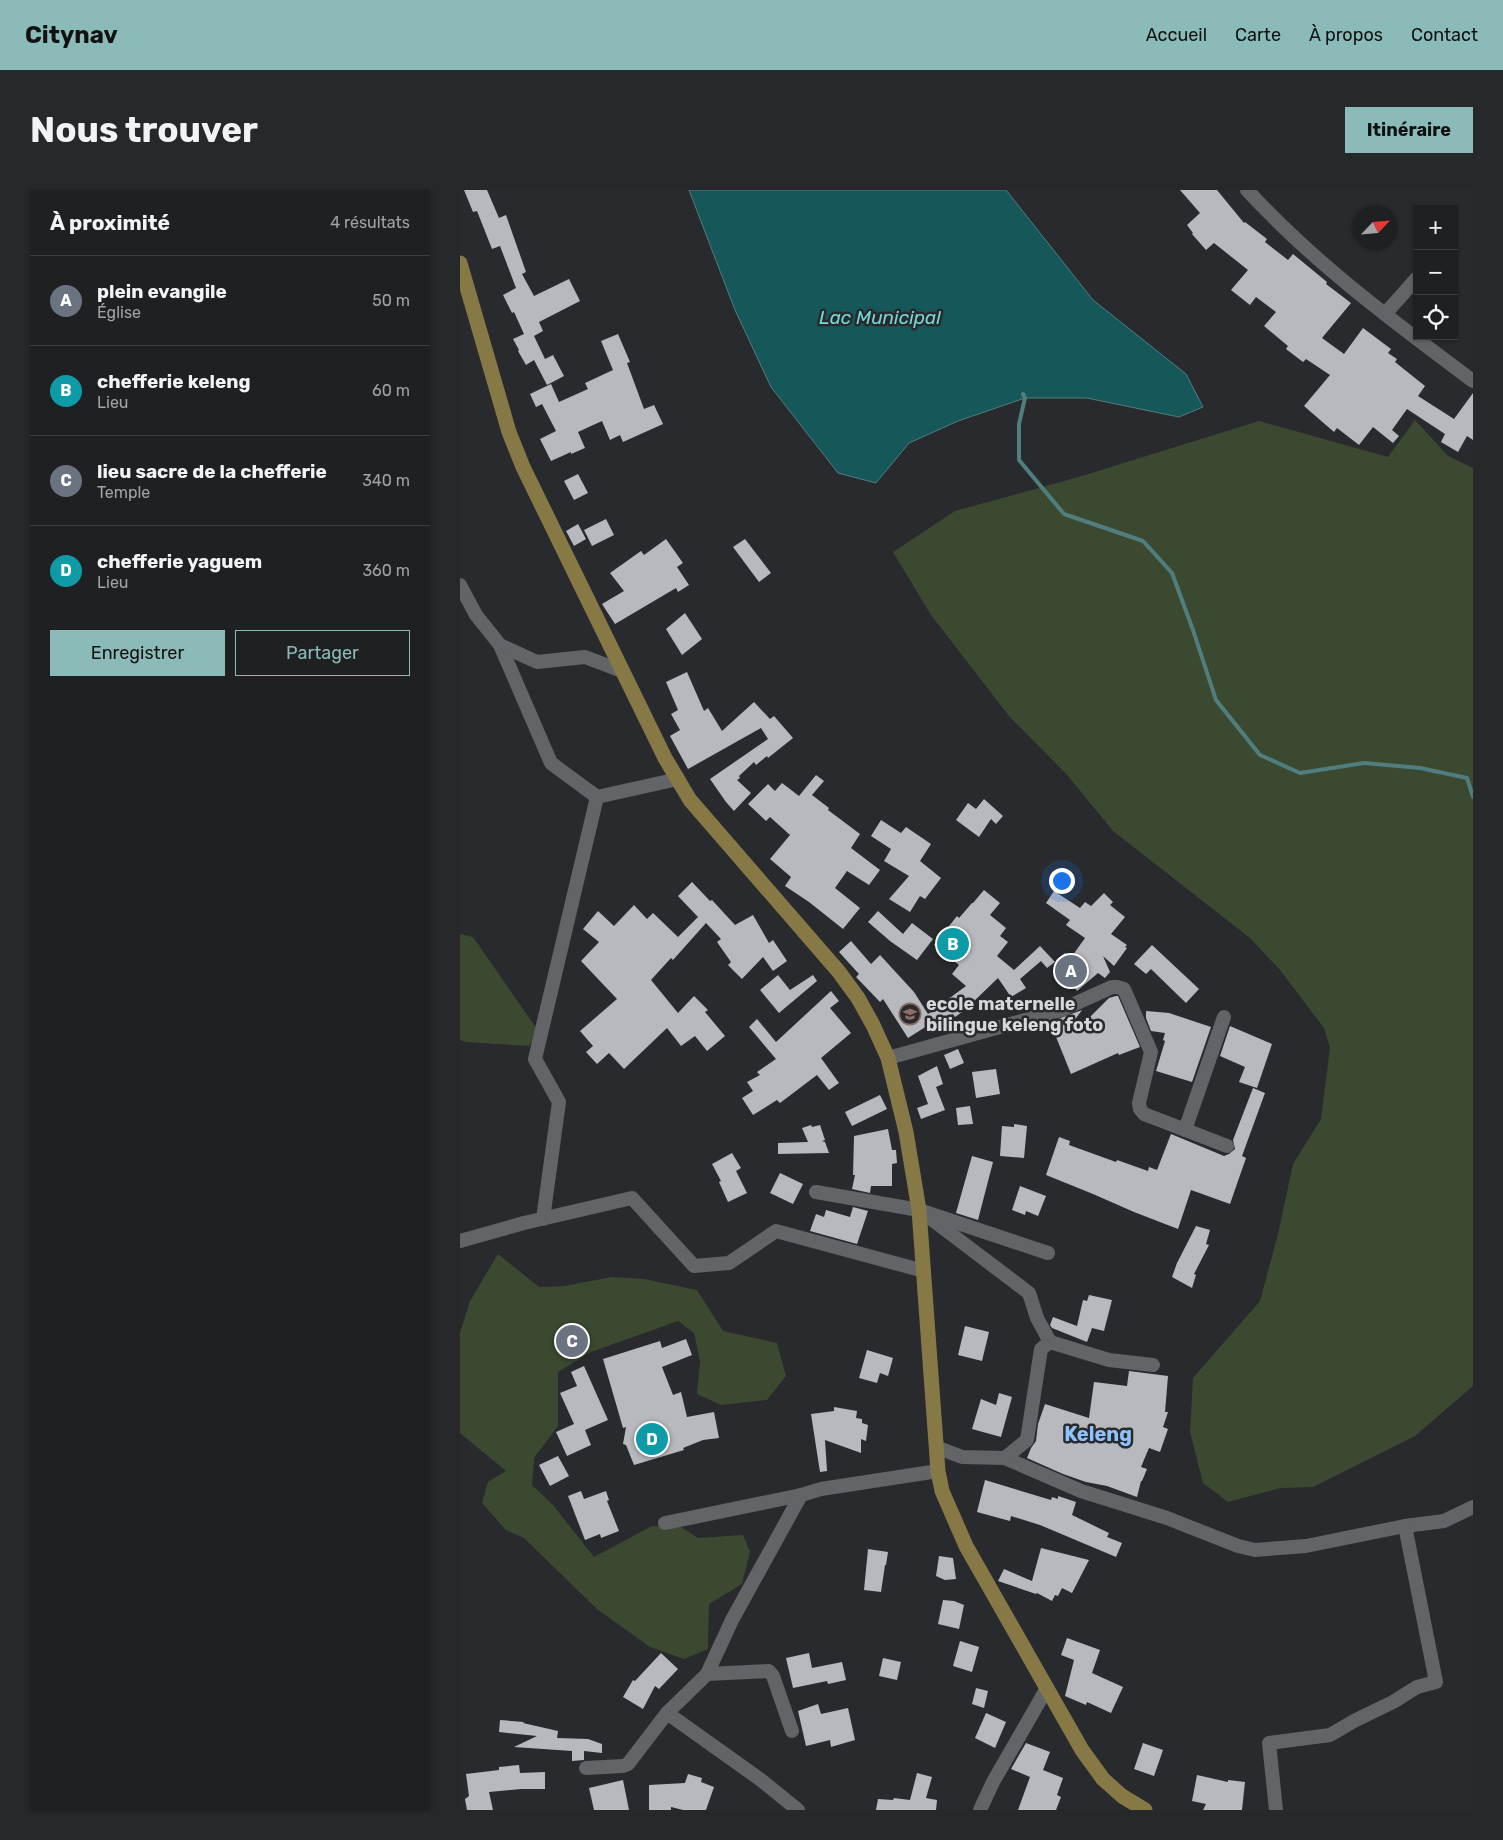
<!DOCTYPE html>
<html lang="fr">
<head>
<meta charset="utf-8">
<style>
  :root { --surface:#1f2022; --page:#27282a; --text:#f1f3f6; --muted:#a1a3a5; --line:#3c3e40; --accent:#8bbbb9 }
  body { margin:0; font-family:Rubik,sans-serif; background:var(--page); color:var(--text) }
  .controls { position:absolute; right:15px; top:15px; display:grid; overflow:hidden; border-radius:0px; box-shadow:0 1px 4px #0004 }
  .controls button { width:45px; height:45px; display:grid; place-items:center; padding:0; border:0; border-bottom:1px solid var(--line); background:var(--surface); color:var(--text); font:25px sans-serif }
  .compass { position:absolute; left:893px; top:15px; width:45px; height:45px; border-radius:50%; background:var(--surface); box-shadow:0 1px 4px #0004; rotate:64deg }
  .you { position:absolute; left:601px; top:690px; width:18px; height:18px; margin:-12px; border:4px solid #fff; border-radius:50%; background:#1a73e8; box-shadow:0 0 0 8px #1a73e833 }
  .badge { display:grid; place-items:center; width:32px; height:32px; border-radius:50%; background:var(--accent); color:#fff; font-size:16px; font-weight:700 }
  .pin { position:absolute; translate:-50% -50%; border:2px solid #fff; box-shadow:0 1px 5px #0006 }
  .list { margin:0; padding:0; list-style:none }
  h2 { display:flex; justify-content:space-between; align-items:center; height:65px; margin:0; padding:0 20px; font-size:21px }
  h2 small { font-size:16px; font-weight:400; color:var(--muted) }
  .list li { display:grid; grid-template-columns:32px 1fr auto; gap:15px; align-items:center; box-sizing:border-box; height:90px; padding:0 20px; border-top:1px solid var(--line) }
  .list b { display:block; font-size:19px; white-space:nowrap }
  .list p { margin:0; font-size:16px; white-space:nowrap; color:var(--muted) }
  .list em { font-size:16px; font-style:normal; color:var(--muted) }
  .actions { display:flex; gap:10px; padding:15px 20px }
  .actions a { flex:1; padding:11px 0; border:1px solid var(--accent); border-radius:0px; text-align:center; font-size:18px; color:var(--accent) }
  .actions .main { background:var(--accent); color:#111 }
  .icon { flex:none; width:28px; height:28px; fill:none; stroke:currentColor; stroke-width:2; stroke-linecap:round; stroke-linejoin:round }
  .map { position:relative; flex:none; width:1013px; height:1620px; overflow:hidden; border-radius:0px }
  header { display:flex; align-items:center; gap:30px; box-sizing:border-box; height:70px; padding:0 25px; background:var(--accent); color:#111 }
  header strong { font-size:24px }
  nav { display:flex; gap:28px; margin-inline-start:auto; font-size:18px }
  .intro { display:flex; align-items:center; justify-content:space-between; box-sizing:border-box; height:120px; padding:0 30px }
  h1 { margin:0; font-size:35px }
  .button { padding:12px 22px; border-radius:0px; background:var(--accent); color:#111; font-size:18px; font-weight:700 }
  main { display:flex; gap:30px; padding:0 30px }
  aside { flex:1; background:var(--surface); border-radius:0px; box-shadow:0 1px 4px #0004 }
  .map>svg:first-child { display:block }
</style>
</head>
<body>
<header>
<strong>Citynav</strong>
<nav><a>Accueil</a><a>Carte</a><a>À propos</a><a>Contact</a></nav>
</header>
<div class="intro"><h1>Nous trouver</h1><a class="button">Itinéraire</a></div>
<main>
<aside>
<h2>À proximité<small>4 résultats</small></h2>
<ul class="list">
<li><span class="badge" style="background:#6b7280">A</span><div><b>plein evangile</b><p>Église</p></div><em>50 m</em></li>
<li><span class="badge" style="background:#0f9aa8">B</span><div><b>chefferie keleng</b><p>Lieu</p></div><em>60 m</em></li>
<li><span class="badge" style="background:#6b7280">C</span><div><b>lieu sacre de la chefferie</b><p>Temple</p></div><em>340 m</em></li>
<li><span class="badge" style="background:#0f9aa8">D</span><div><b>chefferie yaguem</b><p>Lieu</p></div><em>360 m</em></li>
</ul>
<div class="actions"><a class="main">Enregistrer</a><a>Partager</a></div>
</aside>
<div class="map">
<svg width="1013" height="1620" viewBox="0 0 1013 1620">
  <rect width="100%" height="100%" fill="#292a2e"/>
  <g fill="#3b4931">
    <path d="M955 230 988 266 1013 278V1196L955 1246 853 1297 820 1298 768 1312 743 1293 730 1242 733 1188 800 1111 818 1044 833 974 861 929 870 858 864 838 820 780 790 748 653 641 608 586 549 526 471 425 433 362 495 321 622 286 799 231 928 267Z"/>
    <path d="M0 744 13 747 79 842 69 856 6 852 0 850Z"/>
    <path d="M38 1064 79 1097 105 1096 152 1087 184 1089 237 1100 263 1141 317 1153 326 1186 307 1210 261 1215 237 1204 240 1171 234 1143 218 1131 131 1162 98 1182V1236L74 1268 72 1295 93 1315 134 1367 192 1336 221 1337 238 1348 283 1345 290 1362 282 1394 249 1414 248 1459 224 1469 190 1457 137 1419 64 1348 46 1340 22 1313 28 1292 46 1281 0 1243V1143L10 1111Z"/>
  </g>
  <path fill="#165859" stroke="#507e7f" d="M229 0H546L633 110 726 184 743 217 719 227 627 208H565L498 231 449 253 416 293 378 283 311 197 275 120Z"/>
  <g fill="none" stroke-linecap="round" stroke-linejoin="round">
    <path stroke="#507e7f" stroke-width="4" d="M563 204 565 208 559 234V270L604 324 683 351 712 383 733 440 756 510 800 565 840 583 904 573 960 578 1007 588 1013 607"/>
  </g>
  <g fill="#b7b9be">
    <path d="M4 0H27L39 28 46 25 66 82 62 84 74 106 109 89 120 111 79 132 83 141 74 146 85 169 93 165 104 186 87 195 74 170 66 175 58 161 59 160 53 149 64 144 54 122 52 123 43 105 56 98 40 56 32 59 17 21 13 22Z"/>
    <path d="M720 0H757L784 33 785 32 807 49 805 52 828 70 833 64 867 92 866 94 891 113 862 148 884 164 903 138 931 159 928 163 937 169 935 172 965 196 958 206 994 229 1013 203V250L1007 246 998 262 981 252 985 244 947 219 932 240 939 246 933 253 913 237 899 255 877 238 874 242 844 216 870 185 846 169 843 172 826 159 828 156 804 136 816 122 796 107 790 115 771 100 788 80 754 53 746 60 732 44 733 43 727 35 740 23Z"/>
    <path d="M158 144 170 172 167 173 184 219 194 215 203 234 163 252 160 245 150 250 142 231 118 242 125 258 111 264V262L91 271 80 249 96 241 82 214 76 217 70 204 91 194 99 212 128 199 125 193 153 180 141 151Z"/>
    <path d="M118 284 128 303 114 310 104 291Z"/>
    <path d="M146 329 154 345 132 356 124 340Z"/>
    <path d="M118 334 126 349 114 356 106 341Z"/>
    <path d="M206 349 223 373 217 377 229 395 218 402 216 398 155 434 142 414 164 401 150 383 181 361 184 365Z"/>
    <path d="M285 349 311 383 299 392 273 357Z"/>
    <path d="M225 423 242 449 222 465 206 439Z"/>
    <path d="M227 482 244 521 248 518 262 541 294 512 310 529 314 526 333 548 308 568 307 566 296 575 294 572 279 586 280 588 277 590 291 603 274 621 266 612 250 589 308 549 301 538 228 579 210 546 220 540 211 524 218 520 206 492Z"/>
    <path d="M356 585 364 591 352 605 369 618 368 620 400 644 391 658 420 680 409 695 387 681 375 698 400 718 383 739 349 712 325 696 331 687 310 669 330 645 310 627 306 631 288 614 308 594 315 601 322 593 339 606Z"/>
    <path d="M524 609 543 626 536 634 531 629 519 647 496 630 508 613 516 619Z"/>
    <path d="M421 630 441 643 446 637 471 654 460 671 481 688 465 709 460 706 450 722 429 709 449 686 424 671 431 659 411 646Z"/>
    <path d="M232 692 250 711 252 710 275 735 293 725 309 753 313 750 327 771 313 781 303 767 282 789 268 775 271 772 257 752 261 749 246 733 213 770 211 768 191 790 218 823 234 806 248 820 245 822 265 846 247 861 235 846 221 856 207 838 164 879 149 863 137 874 126 862 133 856 120 841 157 809 121 771 139 752 123 739 138 721 154 736 174 715 187 729 193 723 218 747 238 727 218 706Z"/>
    <path d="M524 700 540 713 530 725 546 738 540 746 548 752 537 766 554 780 580 756 595 772 587 778 581 771 560 789 566 798 551 807 538 788 511 814 512 815 495 827 493 824 478 835 475 831 448 848 423 809 420 812 396 787 399 784 379 762 391 751 411 774 420 765 454 802 468 824 506 796 492 784 499 775 474 755 497 726 499 728 512 713H513Z"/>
    <path d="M594 701 620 718 625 712 631 716 644 703 653 712 650 715 665 727 651 744 667 755 665 757 667 758 654 776 643 766 650 782 645 788 638 783 617 801 596 770 605 763 610 769 625 748 606 735 610 730 586 713Z"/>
    <path d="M418 721 443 744 452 733 473 749 457 770 430 751 408 732Z"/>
    <path d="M692 755 739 799 726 813 691 779 686 784 674 774Z"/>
    <path d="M318 785 330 800 353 785 357 791 319 823 300 800Z"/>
    <path d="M371 801 379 811 370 818 391 843 361 868 379 893 369 900 357 885 320 913 317 910 293 925 282 908 293 901 287 892 300 885 297 882 316 869 289 837 297 829 316 852Z"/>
    <path d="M656 806H658L680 857 659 865 658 863 611 884 590 832 622 820 614 831 621 836 649 808Z"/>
    <path d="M686 821 709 823 751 837 732 892 696 881 705 851 703 850 705 843 691 841 686 828Z"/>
    <path d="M770 836 812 854 797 898 779 892 785 877 760 866Z"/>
    <path d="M498 859 504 873 490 879 484 865Z"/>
    <path d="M477 876 483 894 476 897 485 920 461 929 457 918 468 914 458 886Z"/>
    <path d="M536 879 540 904 516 908 512 882Z"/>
    <path d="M793 898 805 903 782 966 786 968 770 1014 731 1000 718 1039 674 1022 633 1004 586 985 599 947 610 951 609 955 656 972 657 970 688 981 689 977 697 980 711 944 764 966 769 964 775 959 773 950Z"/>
    <path d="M420 905 427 919 392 936 385 922Z"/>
    <path d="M510 916 513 934 498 935 496 918Z"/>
    <path d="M554 934 567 936 564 968 540 966 542 936 554 937Z"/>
    <path d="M351 935 352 937 360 935 365 950 362 951 365 952 369 963 318 964V953L348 952 342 938Z"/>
    <path d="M428 939 432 960H436L437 973 432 974V996H411L410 1003 392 999 395 985H393L394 946Z"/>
    <path d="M272 963 281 978 276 981 287 1003 268 1012 259 992 261 991 252 974Z"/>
    <path d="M512 966 533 972 518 1030 496 1023Z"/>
    <path d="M320 983 343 994 333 1014 310 1003Z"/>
    <path d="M560 996 586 1006 578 1026 566 1021 565 1025 552 1020Z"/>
    <path d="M393 1017 408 1021 397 1054 350 1041 356 1024 364 1027 366 1020 390 1027Z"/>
    <path d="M736 1036 750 1040 746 1054 749 1055 734 1084 736 1085 732 1098 712 1087 717 1073Z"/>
    <path d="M629 1105 652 1110 644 1141 632 1138 627 1152 592 1138 590 1135 593 1127 617 1136 623 1110 627 1111Z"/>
    <path d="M505 1136 529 1142 522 1171 498 1165Z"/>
    <path d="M226 1149 232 1165 202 1177 213 1205 221 1202 227 1227 254 1222 259 1248 243 1250 223 1258 224 1260 174 1275 166 1255 163 1254 166 1237 163 1238 143 1169 200 1151 202 1158Z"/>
    <path d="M407 1160 433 1168 428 1186 420 1183 417 1193 399 1188Z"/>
    <path d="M124 1176 148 1230 125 1240 131 1255 107 1266 96 1242 114 1234 100 1203 117 1196 111 1182Z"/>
    <path d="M669 1181 708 1186 705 1222H708L703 1237 708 1239 700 1262 689 1258 681 1277 687 1279 682 1291H681L677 1307 647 1296 626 1292 603 1284 567 1268 571 1258 576 1251 578 1234 585 1214 629 1228 634 1192 667 1196Z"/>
    <path d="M539 1203 552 1207 541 1247 512 1239 521 1209 536 1215Z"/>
    <path d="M374 1217 397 1221 396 1228 402 1229V1233L408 1235 406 1251 401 1249V1263L365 1250 367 1281 360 1282 351 1224 374 1221Z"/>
    <path d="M98 1266 109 1286 90 1296 79 1275Z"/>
    <path d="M525 1290 591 1310 592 1307 598 1309V1306L616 1312 612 1325 649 1343 647 1347 662 1353 656 1367 580 1335 551 1326 550 1331 517 1322Z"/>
    <path d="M121 1301 124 1309 146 1301 149 1310 147 1311 159 1341 141 1348 140 1344 125 1350 108 1306Z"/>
    <path d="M581 1358 629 1370 612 1403 602 1398 598 1406 595 1405 592 1411 577 1403 576 1404 538 1391 544 1379 572 1391Z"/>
    <path d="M408 1359 428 1362 426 1375H425L421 1402 404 1400Z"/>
    <path d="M479 1366 493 1368 496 1389 485 1390 476 1386Z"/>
    <path d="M483 1410 494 1411 504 1415 499 1439 478 1434Z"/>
    <path d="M607 1448 640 1460 632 1483 663 1497 651 1523 627 1512 626 1515 605 1506 614 1470 601 1465Z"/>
    <path d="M500 1451 519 1457 512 1482 493 1476Z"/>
    <path d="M201 1463 218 1479 199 1499 195 1496 183 1519 163 1507 173 1490 175 1491Z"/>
    <path d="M349 1463 352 1478 382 1472 386 1490 368 1494 367 1491 333 1498 326 1468Z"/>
    <path d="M423 1468 441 1472 437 1490 419 1486Z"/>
    <path d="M516 1498 528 1501 524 1518 512 1514Z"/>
    <path d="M358 1514 361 1524 388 1518 395 1550 371 1557 370 1550 346 1556 338 1521Z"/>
    <path d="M526 1523 546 1532 535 1558 515 1548Z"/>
    <path d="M40 1530 64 1532 63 1533 98 1541 97 1548 128 1549 142 1554V1563L124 1561V1570L112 1571V1561L54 1557 77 1546 39 1542Z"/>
    <path d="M566 1553 590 1562 583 1580 603 1588 597 1605 601 1607 596 1620H558L570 1587 551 1579Z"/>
    <path d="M683 1553 703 1560 694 1586 674 1579Z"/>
    <path d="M59 1575 60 1583 85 1582V1599H61L29 1602 33 1620H7L5 1609 9 1606 6 1584 39 1580V1577Z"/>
    <path d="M457 1583 472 1587 466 1608 477 1610 476 1620H416L418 1609 433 1610 434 1608 450 1610Z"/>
    <path d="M228 1584 242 1588 241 1592 254 1597 246 1620H223L211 1617V1620H189V1595L225 1593Z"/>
    <path d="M737 1585 768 1592V1590L785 1592 782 1620H743L746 1614 732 1611Z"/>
    <path d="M163 1590 169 1620H134L129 1598Z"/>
  </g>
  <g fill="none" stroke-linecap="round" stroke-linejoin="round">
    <g stroke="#626468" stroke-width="14">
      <path d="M787 0C854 73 934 132 1013 191"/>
      <path d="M925 124 957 88"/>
      <path d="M0 395 16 425 40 455 77 472 125 467 162 481"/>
      <path d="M40 455 91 573 137 607"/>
      <path d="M428 868 601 820 652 797H657L664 799 691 862 679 913 680 919 684 924 767 956"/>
      <path d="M725 940 764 827"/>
      <path d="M356 1002 459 1020 588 1063"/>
      <path d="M470 1028 569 1103 577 1128 590 1152"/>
      <path d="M83 1029 99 912 75 869 137 607 218 589"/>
      <path d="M0 1051 64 1033 172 1008 234 1076 269 1073 316 1041 464 1081"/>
      <path d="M476 1257 502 1267 545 1268 621 1301 707 1328 778 1356 795 1360 846 1356 945 1336 984 1331 1013 1317"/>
      <path d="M545 1268 567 1250 581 1159 590 1152 649 1170 693 1175"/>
      <path d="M205 1333 341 1305"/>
      <path d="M247 1484 309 1481 313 1486 332 1541"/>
      <path d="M207 1523 247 1484 272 1430 341 1305 361 1299 478 1281"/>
      <path d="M126 1578 163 1576 168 1574 207 1523 301 1590 338 1620"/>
      <path d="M520 1620 533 1592 587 1498"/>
      <path d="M816 1620 809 1553 870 1545 894 1531 933 1512 957 1497 976 1492 945 1336"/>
    </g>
    <path stroke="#867945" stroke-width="15" d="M0 73 49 242 63 277 205 568 230 610 379 782 398 808 413 835 428 868 446 942 459 1020 478 1281 482 1301 506 1356 622 1560 643 1589 662 1606 685 1620"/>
  </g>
  <defs>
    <g id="school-ring" transform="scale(1.125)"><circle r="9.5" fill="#292a2e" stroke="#8d6e63" stroke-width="1.5"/><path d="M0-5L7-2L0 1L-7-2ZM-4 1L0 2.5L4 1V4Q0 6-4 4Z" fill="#8d6e63"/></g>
  </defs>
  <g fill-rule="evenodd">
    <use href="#school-ring" x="450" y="824"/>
  </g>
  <g text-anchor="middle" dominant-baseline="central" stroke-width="5" stroke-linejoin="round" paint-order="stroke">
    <g font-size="18" font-weight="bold" fill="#d6d7d9" stroke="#292a2e" text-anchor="start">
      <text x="466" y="814">ecole maternelle<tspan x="466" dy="21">bilingue keleng foto</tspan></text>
    </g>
    <g font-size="19" font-style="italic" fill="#74d7d8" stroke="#292a2e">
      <text x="420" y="127">Lac Municipal</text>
    </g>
    <g font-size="20" font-weight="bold" fill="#8ec3fd" stroke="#292a2e">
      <text x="638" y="1244">Keleng</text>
    </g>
  </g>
</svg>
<div class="controls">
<button>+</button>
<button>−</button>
<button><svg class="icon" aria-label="locate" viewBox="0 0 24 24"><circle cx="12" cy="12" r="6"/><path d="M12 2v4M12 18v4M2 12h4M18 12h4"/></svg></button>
</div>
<svg class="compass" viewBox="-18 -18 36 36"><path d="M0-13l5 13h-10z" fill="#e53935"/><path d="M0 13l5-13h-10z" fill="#a1a3a5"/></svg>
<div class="you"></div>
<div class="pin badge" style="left:611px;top:781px;background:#6b7280">A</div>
<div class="pin badge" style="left:493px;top:754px;background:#0f9aa8">B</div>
<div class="pin badge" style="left:112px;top:1151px;background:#6b7280">C</div>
<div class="pin badge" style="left:192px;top:1249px;background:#0f9aa8">D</div>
</div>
</main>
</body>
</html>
